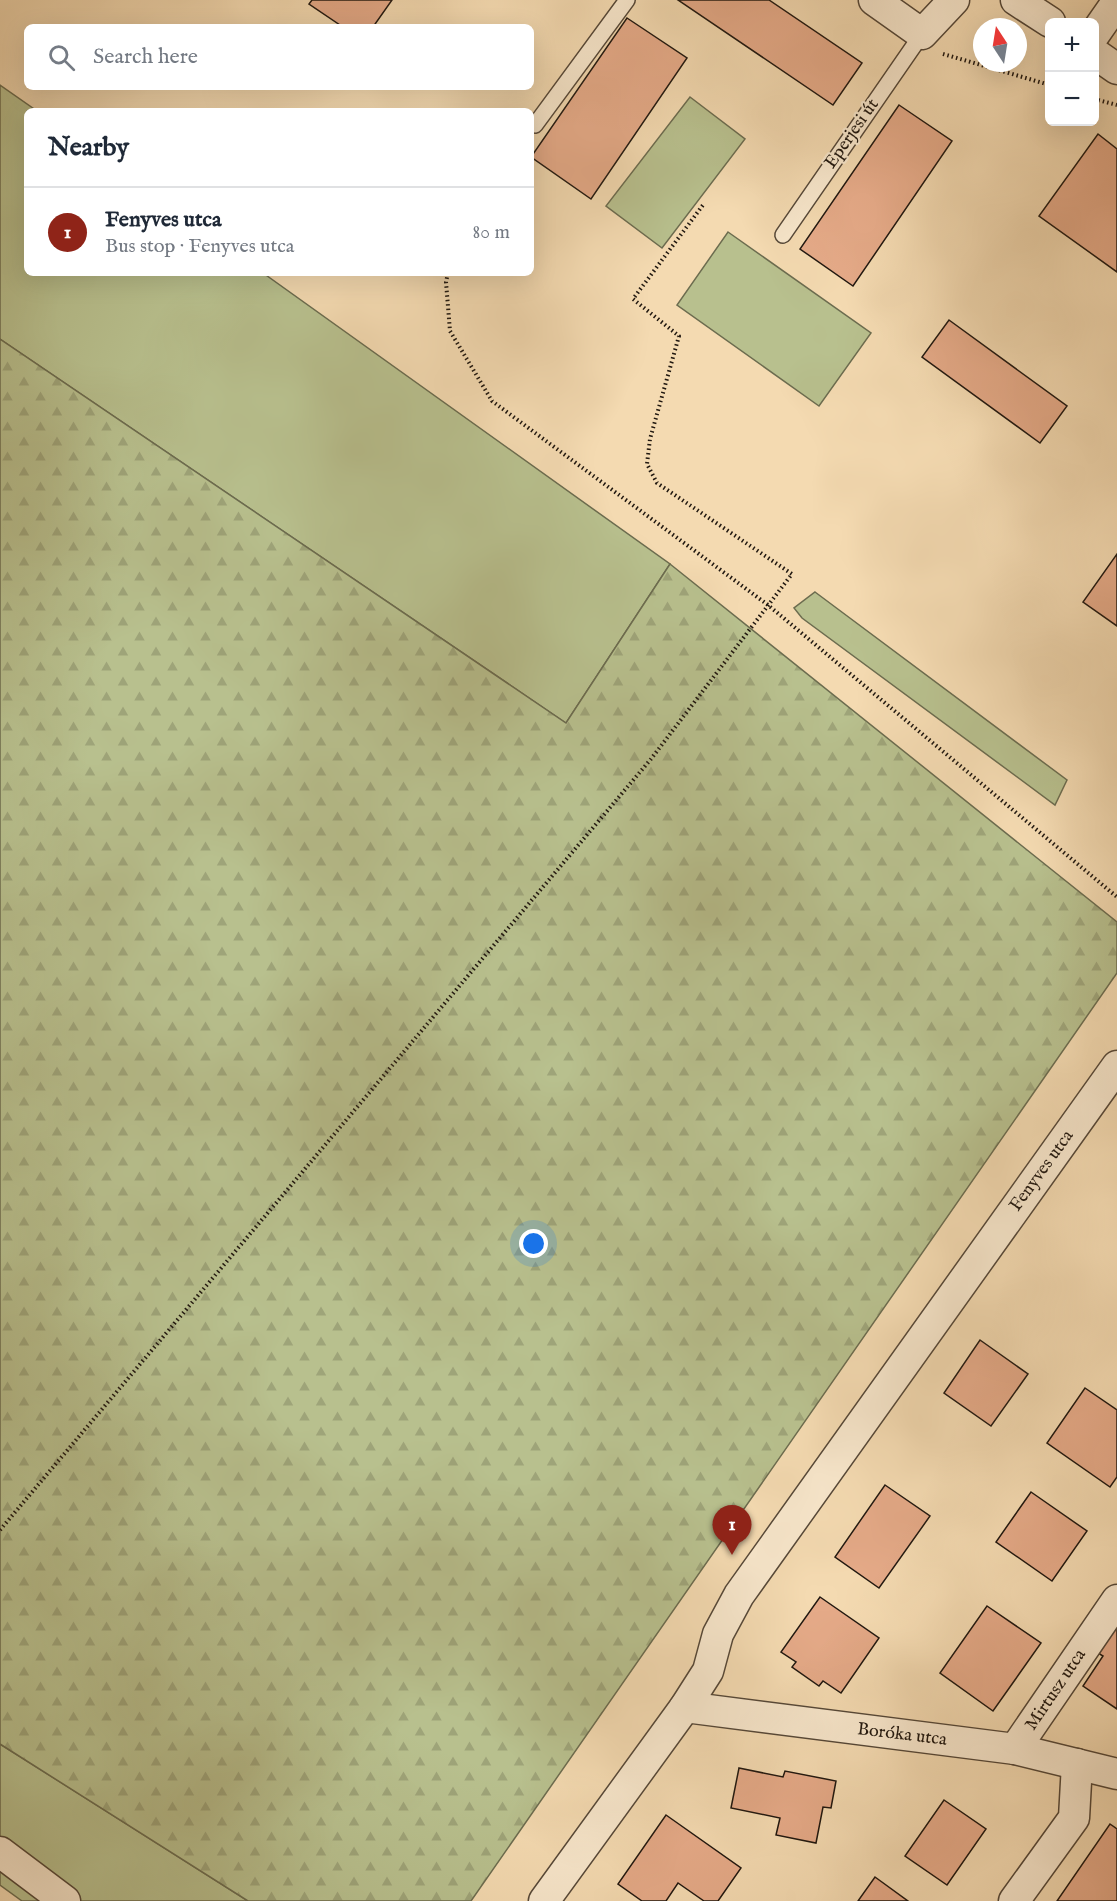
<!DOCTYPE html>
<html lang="en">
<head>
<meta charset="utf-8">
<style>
  :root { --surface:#fff; --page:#f2f2f3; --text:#1f2937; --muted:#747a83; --line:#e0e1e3; --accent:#8f2418 }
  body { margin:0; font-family:"IM FELL English",serif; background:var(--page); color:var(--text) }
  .controls { position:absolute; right:18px; top:18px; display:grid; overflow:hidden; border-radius:9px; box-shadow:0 6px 24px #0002 }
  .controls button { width:54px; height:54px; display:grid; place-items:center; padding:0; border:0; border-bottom:2px solid var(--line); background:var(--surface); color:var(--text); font:30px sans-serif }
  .compass { position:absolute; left:973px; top:18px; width:54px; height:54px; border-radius:50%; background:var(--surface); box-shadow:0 6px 24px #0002; rotate:348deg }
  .you { position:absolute; left:534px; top:1244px; width:21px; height:21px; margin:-15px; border:4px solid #fff; border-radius:50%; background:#1a73e8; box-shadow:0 0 0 9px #1a73e833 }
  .badge { display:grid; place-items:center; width:39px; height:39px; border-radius:50%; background:var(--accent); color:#fff; font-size:20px; font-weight:700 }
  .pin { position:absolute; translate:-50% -50px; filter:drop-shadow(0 2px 3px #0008) }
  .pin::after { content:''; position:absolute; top:32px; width:21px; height:18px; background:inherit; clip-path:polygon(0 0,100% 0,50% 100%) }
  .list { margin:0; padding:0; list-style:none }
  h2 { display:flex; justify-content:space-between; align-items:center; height:78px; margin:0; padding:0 24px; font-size:26px }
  h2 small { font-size:20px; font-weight:400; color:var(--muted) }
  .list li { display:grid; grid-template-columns:39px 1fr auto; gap:18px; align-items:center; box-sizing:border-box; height:90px; padding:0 24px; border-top:2px solid var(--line) }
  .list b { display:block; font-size:22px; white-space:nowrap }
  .list p { margin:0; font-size:20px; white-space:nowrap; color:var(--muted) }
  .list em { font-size:20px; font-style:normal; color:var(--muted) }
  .icon { flex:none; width:33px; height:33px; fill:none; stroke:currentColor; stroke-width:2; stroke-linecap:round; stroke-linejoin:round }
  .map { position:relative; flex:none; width:1117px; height:1901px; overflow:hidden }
  .search { position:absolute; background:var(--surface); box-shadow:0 6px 24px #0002; left:24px; top:24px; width:510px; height:66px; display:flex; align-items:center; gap:15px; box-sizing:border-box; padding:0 21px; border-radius:9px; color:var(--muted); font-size:22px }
  .panel { position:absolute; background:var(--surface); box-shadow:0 6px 24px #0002; left:24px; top:108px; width:510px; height:168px; border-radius:9px }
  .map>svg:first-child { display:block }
</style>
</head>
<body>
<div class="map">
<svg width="1117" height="1901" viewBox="0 0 1117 1901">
  <defs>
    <pattern id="forest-firs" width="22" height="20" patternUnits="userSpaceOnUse" patternTransform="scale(1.5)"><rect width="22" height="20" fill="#b8c08e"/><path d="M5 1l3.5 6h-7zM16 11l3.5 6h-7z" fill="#9ea479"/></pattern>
  </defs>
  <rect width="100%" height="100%" fill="#f4dab1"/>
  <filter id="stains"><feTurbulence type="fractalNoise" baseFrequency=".00333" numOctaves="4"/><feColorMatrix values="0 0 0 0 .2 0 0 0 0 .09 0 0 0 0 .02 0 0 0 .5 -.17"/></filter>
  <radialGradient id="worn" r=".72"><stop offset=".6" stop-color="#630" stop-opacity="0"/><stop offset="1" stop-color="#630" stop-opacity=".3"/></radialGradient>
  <g fill="#b8c08e" stroke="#6c6c4f" stroke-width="1.5">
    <path d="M0 85 37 111H27V273H263L670 564 566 723 0 339Z"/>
    <path d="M690 97 745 139 662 248 606 206Z"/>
    <path d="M728 232 871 333 819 406 677 305Z"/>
    <path d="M815 592 1067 780 1055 805 802 618 794 608Z"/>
    <path d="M0 1744 248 1901H22L0 1885Z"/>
  </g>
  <path fill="url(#forest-firs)" stroke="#6c6c4f" stroke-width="1.5" d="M0 339 566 723 670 564 1117 922V973L471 1901H248L0 1744Z"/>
  <g fill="#e5aa88" stroke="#211810" stroke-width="1.5">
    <path d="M312 0H392L373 27H343L309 4Z"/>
    <path d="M678 0H769L862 63 833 105Z"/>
    <path d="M627 18 687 58 591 199 531 157Z"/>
    <path d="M899 105 952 141 853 286 800 249Z"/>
    <path d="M1098 134 1117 149V272L1039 216Z"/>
    <path d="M949 320 1067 406 1040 443 922 357Z"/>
    <path d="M1117 554V626L1083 602Z"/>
    <path d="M980 1340 1028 1374 991 1426 944 1393Z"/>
    <path d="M1085 1388 1117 1410V1477L1110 1487 1047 1443Z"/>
    <path d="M885 1485 930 1516 879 1588 835 1557Z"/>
    <path d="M1031 1492 1087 1531 1052 1581 996 1542Z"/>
    <path d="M820 1597 879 1638 841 1693 823 1681 819 1686 792 1667 796 1662 781 1652Z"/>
    <path d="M987 1606 1041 1643 993 1711 940 1673Z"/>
    <path d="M1117 1626V1709L1083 1686 1103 1656 1098 1653Z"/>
    <path d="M739 1768 783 1777 785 1771 836 1781 831 1808 823 1807 816 1843 776 1835 780 1818 731 1808Z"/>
    <path d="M944 1800 986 1829 947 1885 905 1856Z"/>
    <path d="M666 1815 741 1868 718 1901H704L678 1883 666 1901H642L618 1884Z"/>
    <path d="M1110 1824 1117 1829V1901H1057Z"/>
    <path d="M875 1877 908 1901H858Z"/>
  </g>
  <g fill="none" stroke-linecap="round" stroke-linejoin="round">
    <g stroke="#564838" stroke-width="18">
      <g id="lane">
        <path d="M535 125 627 0"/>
        <path d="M783 235 922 34"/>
      </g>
    </g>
    <g stroke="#564838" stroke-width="33">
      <g id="street">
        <path d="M874 0 922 34 954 0"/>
        <path d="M1016 0 1050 22"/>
        <path d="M1094 35 1117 2"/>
        <path d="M1094 53 1117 69"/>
        <path d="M685 1707 1015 1749 1117 1774"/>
        <path d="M1015 1749 1117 1600"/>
        <path d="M0 1852 65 1901"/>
        <path d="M544 1901 685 1707 708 1671 718 1634 739 1595 1117 1066"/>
        <path d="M1014 1901 1074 1818 1077 1764"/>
      </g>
    </g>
    <g stroke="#211810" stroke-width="4" stroke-dasharray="1.5 3" stroke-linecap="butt">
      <path d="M943 54 1050 85"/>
      <path d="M1094 99 1117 105"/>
      <path d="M448 273 446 282 450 331 492 401 768 605 1117 897"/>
      <path d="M0 1530 651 759 792 574 657 483 647 464 650 439 679 336 633 299 703 205"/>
    </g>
    <use href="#lane" stroke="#f8e7cc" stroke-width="15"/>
    <use href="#street" stroke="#f8e7cc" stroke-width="30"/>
  </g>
  <g text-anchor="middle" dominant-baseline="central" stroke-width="4.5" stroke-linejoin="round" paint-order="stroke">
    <g font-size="18" fill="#211810" stroke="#f8e7cc">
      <text transform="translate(852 134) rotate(-55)">Eperjesi út</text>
      <text transform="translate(1042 1171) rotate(-54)">Fenyves utca</text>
      <text transform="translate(1056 1690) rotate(-56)">Mirtusz utca</text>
      <text transform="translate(902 1735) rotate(7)">Boróka utca</text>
    </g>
  </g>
  <rect width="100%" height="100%" filter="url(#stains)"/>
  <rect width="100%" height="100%" fill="url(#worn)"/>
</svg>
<div class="controls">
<button>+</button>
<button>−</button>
</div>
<svg class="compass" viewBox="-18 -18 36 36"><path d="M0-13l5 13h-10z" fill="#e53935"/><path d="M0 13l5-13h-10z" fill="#747a83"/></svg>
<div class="you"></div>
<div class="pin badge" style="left:732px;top:1555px">1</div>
<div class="search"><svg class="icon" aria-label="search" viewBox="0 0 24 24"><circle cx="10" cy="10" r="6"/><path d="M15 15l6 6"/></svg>Search here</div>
<section class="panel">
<h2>Nearby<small></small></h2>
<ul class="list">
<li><span class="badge">1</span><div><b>Fenyves utca</b><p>Bus stop · Fenyves utca</p></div><em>80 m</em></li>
</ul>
</section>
</div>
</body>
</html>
